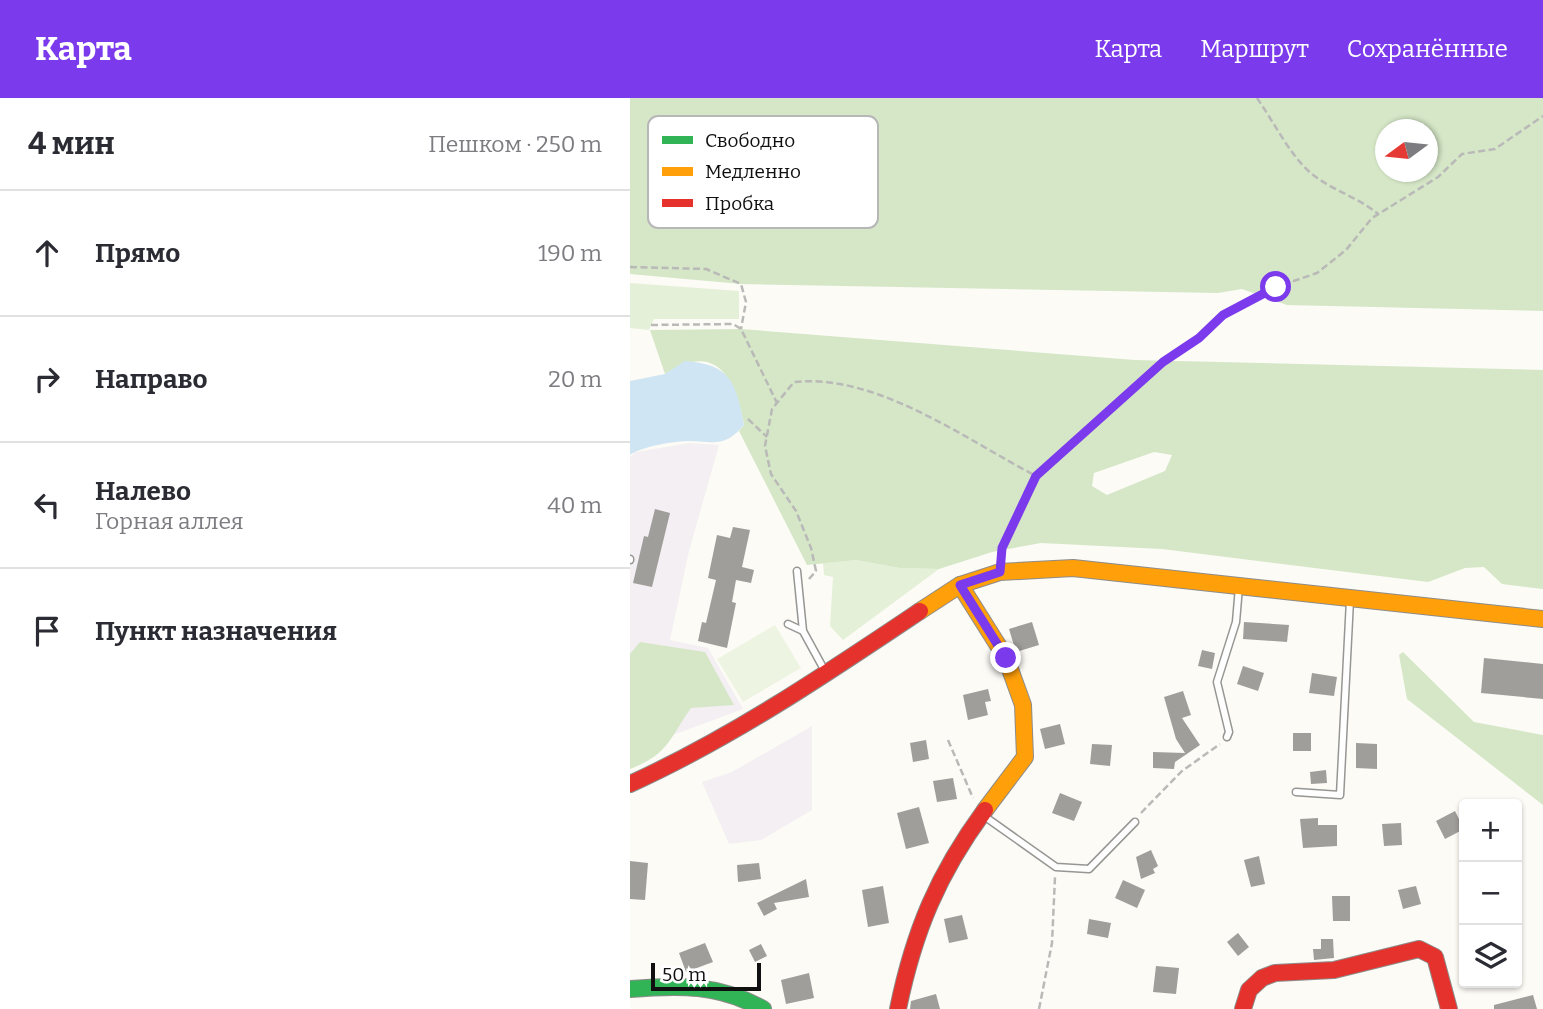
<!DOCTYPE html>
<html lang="ru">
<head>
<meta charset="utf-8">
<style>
  :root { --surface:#fff; --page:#f7f7f7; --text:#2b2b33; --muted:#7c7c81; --line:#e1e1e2; --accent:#7c3aed }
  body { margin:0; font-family:Bitter,serif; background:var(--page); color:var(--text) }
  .controls { position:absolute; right:21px; bottom:21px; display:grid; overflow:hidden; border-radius:7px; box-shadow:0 2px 5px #0004 }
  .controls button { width:63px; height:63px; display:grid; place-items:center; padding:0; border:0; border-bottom:2px solid var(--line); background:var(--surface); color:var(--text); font:35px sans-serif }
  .compass { position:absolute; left:745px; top:21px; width:63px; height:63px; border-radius:50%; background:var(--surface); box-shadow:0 2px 5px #0004; rotate:255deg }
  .scale { position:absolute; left:21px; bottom:18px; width:110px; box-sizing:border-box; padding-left:7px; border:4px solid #101010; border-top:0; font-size:19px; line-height:24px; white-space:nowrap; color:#101010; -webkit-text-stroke:5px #fff; paint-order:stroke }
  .stop { position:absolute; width:21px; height:21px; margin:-16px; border:5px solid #7c3aed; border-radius:50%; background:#fff }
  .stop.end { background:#7c3aed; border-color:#fff; box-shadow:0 2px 7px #0008 }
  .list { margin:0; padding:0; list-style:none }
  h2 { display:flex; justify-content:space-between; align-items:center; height:91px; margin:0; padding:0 28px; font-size:30px }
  h2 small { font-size:23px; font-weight:400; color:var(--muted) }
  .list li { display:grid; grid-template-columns:46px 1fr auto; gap:21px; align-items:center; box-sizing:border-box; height:126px; padding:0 28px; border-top:2px solid var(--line) }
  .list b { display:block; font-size:26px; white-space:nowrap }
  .list p { margin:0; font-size:23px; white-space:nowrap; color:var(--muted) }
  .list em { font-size:23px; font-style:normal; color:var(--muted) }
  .icon { flex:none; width:38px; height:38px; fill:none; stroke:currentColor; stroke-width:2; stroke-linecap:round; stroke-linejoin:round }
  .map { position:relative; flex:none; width:913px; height:911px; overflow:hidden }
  header { display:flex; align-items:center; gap:42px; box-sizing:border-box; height:98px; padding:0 35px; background:var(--accent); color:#fff }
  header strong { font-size:33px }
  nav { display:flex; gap:38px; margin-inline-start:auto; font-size:24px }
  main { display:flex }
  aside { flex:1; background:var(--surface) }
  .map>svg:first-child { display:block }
</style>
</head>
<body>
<header>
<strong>Карта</strong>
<nav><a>Карта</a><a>Маршрут</a><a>Сохранённые</a></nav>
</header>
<main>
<aside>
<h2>4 мин<small>Пешком · 250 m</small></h2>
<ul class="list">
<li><svg class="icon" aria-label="ahead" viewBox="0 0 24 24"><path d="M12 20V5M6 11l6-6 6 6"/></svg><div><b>Прямо</b></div><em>190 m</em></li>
<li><svg class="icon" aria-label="right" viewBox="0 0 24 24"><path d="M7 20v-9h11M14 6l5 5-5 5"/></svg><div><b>Направо</b></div><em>20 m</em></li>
<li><svg class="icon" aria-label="left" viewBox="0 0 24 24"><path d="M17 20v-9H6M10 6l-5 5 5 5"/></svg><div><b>Налево</b><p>Горная аллея</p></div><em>40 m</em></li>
<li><svg class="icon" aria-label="arrive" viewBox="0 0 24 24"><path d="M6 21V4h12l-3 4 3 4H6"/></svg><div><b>Пункт назначения</b></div></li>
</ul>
</aside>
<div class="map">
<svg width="913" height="911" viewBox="0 0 913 911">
  <rect width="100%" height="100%" fill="#fcfbf6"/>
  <g fill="#f4eff2">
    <path d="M60 345 89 347 59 453 40 542 78 550 113 611 0 653V359L6 354Z"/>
    <path d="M182 628V712L131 742 99 746 72 684 102 674Z"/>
  </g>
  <g fill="#e5f0d8">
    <path d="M0 185 109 193V221H24L19 232 0 230Z"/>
    <path d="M226 462 270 470 309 471 213 542 200 528 203 479 194 477 193 465Z"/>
  </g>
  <g fill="#d5e7c7" fill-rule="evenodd">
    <path d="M0 0H913V213L657 207 612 191 588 195 111 186 0 176ZM755 32H797V74H755Z"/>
    <path d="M111 231 505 262 913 272V491L872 486 854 469 835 470 798 484 532 451 411 445 362 454 309 471 270 470 226 462 177 467 109 333 114 327C105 279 86 243 35 276L20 232ZM524 354 542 357 535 373 477 397 462 388 464 375Z"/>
    <path d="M10 544 75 554 104 607 61 610C39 641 39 656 0 671V556Z"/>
    <path d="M773 554 844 624 913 637V707L777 601 769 557Z"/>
  </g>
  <path fill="#eef4e2" d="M145 527 171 570 113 604 87 561Z"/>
  <path fill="#cfe5f3" d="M55 263C101 266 106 285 114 327 95 349 86 344 60 343 45 343 13 348 0 357V283L35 276Z"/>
  <g fill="#a09e9b">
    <path d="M25 411 40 415 22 489 3 485 14 438 18 439Z"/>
    <path d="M103 429 120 432 112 469 124 472 121 485 106 482 102 504 106 505 97 550 68 543 72 524 76 525 86 482 78 480 87 437 100 440Z"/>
    <path d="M402 524 409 547 386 554 379 531Z"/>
    <path d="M614 524 659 527 657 544 613 541Z"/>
    <path d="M572 552 585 555 582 571 568 568Z"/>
    <path d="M854 560 913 566V601L851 595Z"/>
    <path d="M613 568 634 575 628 593 607 586Z"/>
    <path d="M682 575 707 579 704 598 679 595Z"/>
    <path d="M358 591 361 603 355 604 358 617 338 622 333 597Z"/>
    <path d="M553 593 561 617 552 620 570 647 545 664 544 671 523 670V654L555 655 546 641 534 599Z"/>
    <path d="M430 626 435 646 415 651 410 631Z"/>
    <rect x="663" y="635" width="18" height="18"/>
    <path d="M296 642 299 661 283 664 280 645Z"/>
    <path d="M726 645 747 646V671L726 670Z"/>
    <path d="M462 646 482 647 480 668 460 666Z"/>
    <path d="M696 672 697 685 681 686 680 674Z"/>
    <path d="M323 680 327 701 307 704 303 683Z"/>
    <path d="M430 695 452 704 444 723 422 715Z"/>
    <path d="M289 709 299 745 276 751 267 715Z"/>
    <path d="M825 713 834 731 815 741 806 723Z"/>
    <path d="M688 720V727H707V748L673 750 670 721Z"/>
    <path d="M771 725 772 747 754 748 752 726Z"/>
    <path d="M521 752 528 768 523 771 525 775 511 781 506 759Z"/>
    <path d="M629 758 635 786 621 789 614 762Z"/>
    <path d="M0 763 18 765 15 802 0 801Z"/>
    <path d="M129 765 131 781 108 784 107 767Z"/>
    <path d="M176 781 179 799 144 805 147 811 134 818 127 805Z"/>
    <path d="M493 782 515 792 507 810 485 800Z"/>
    <path d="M253 788 259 825 238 829 232 792Z"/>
    <path d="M786 788 791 806 773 811 768 792Z"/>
    <path d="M702 798H720V823H703Z"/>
    <path d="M332 817 338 841 319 845 314 821Z"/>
    <path d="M459 821 481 825 478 840 457 836Z"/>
    <path d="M608 835 619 849 608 858 597 844Z"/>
    <path d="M691 841H703L704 860 684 862 683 851H691Z"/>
    <path d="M75 845 83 864 56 874 49 855Z"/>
    <path d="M131 846 137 858 125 864 119 852Z"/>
    <path d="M526 868 549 870 546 896 523 894Z"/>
    <path d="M179 875 184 900 156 906 151 882Z"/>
    <path d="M306 896 310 911H280L281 903Z"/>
    <path d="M903 897 907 911H864V907Z"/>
  </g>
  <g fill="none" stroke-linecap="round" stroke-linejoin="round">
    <g stroke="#969694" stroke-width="9">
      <g id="lane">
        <path d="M0 462V461"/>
        <path d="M167 473 173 533 196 575"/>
        <path d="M158 526 173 533"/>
        <path d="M597 639 599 634 587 584 606 524 609 489"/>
        <path d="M666 694 710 697 720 502"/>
        <path d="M354 718 426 769 459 771 505 724"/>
      </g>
    </g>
    <g stroke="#8d8c8a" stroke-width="18">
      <path id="fast" d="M0 891C49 887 89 886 133 911"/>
    </g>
    <g stroke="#8d8c8a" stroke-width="18">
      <g id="slow">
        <path d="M330 487 376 560 393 607 395 659 355 712"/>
        <path d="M290 513 330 487 370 474 443 470 913 521"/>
      </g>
    </g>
    <g stroke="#8d8c8a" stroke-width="18">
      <g id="jam">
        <path d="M0 686C103 639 196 576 290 513"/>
        <path d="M268 911C284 833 308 776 355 712"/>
        <path d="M613 911 619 892 632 880 645 875 704 872 789 851 805 859 819 911"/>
      </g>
    </g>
    <g stroke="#b9b9b8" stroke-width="2.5" stroke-dasharray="7 3.5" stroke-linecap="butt">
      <path d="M627 0C644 24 660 58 682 76 703 93 728 99 748 116"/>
      <path d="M0 169 76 171 111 186 116 204 111 231"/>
      <path d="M21 227 103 226 111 231 147 305"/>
      <path d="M118 321 137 339"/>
      <path d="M372 458 387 416 406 378"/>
      <path d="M179 481 186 473 181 450 166 413 141 376 135 348 142 311 164 284C246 275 335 341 406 378L533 264 569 240 593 217 646 189 687 175 716 152 742 120 808 79 832 56 865 51 913 18"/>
      <path d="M318 642 343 700"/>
      <path d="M511 715 552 673 590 646"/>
      <path d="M409 911 422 845 425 779"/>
    </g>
    <use href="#lane" stroke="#fffefe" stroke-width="6"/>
    <use href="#fast" stroke="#30b455" stroke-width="16"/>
    <use href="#slow" stroke="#ff9f0a" stroke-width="16"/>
    <use href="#jam" stroke="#e5322d" stroke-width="16"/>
  </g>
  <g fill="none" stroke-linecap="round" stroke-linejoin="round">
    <path stroke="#7c3aed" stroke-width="9" d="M376 560 330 487 370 474 372 450 406 378 533 264 569 240 593 217 646 189"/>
  </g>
  <rect x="18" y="18" width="230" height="112" rx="10" fill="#fff" stroke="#b7b7b7" stroke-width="2"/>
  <rect x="32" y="38" width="31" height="8" fill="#30b455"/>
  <rect x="32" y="69" width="31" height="9" fill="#ff9f0a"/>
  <rect x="32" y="101" width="31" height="8" fill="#e5322d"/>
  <g font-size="19" fill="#101010">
    <text x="75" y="49">Свободно</text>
    <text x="75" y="80">Медленно</text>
    <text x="75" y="112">Пробка</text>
  </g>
</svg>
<div class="controls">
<button>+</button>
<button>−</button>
<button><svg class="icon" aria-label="layers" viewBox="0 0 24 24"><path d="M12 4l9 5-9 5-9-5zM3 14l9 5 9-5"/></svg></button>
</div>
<svg class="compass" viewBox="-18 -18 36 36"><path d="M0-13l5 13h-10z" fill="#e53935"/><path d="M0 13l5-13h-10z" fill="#7c7c81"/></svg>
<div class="scale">50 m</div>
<div class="stop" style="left:646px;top:189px"></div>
<div class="stop end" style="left:376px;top:560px"></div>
</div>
</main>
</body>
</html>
